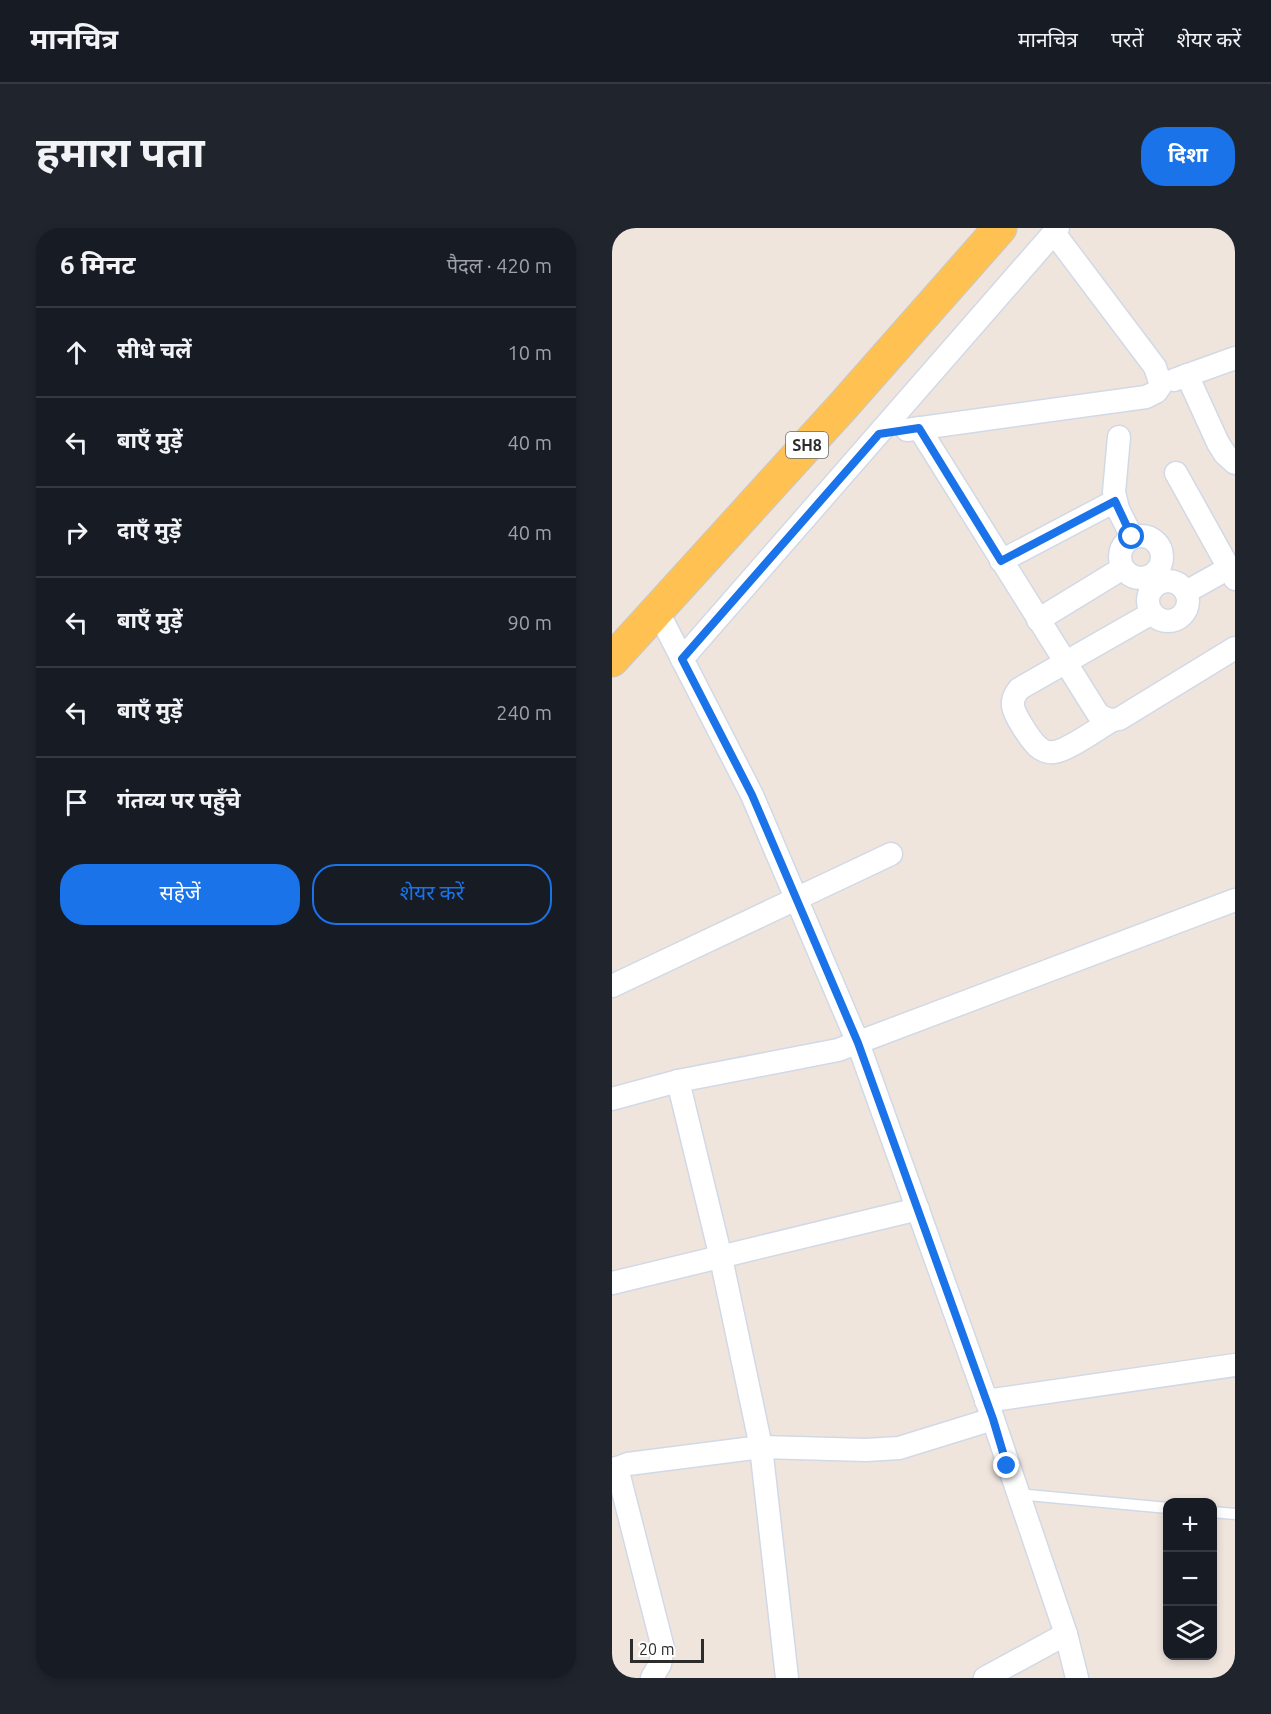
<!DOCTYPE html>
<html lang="hi">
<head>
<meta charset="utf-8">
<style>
  :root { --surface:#171b24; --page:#20242c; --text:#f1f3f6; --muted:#9ea1a6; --line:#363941; --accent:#1a73e8 }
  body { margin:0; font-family:Ubuntu,"Noto Sans Devanagari",sans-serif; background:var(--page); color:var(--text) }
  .controls { position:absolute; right:18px; bottom:18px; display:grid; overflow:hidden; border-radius:12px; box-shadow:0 3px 9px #0003 }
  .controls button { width:54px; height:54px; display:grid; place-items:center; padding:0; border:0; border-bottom:2px solid var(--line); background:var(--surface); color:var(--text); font:30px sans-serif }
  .scale { position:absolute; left:18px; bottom:15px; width:74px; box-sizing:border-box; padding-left:6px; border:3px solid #2c2c2c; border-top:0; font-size:16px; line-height:21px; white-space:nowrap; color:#2c2c2c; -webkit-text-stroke:4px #fff; paint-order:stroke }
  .stop { position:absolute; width:18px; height:18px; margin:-14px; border:4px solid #1a73e8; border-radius:50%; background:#fff }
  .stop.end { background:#1a73e8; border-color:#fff; box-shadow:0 2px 6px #0008 }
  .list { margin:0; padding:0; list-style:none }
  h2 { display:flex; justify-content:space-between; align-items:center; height:78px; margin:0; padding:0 24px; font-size:26px }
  h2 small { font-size:20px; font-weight:400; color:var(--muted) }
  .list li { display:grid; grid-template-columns:39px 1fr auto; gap:18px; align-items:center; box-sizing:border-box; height:90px; padding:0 24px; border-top:2px solid var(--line) }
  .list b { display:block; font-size:22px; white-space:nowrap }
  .list em { font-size:20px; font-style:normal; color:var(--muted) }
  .actions { display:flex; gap:12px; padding:18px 24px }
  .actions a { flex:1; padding:14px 0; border:2px solid var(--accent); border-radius:24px; text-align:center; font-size:21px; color:var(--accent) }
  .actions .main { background:var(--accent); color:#fff }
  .icon { flex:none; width:33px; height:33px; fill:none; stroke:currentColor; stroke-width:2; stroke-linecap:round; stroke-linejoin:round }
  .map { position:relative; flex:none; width:623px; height:1450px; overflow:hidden; border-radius:24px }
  header { display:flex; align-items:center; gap:36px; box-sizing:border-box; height:84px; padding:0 30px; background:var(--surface); border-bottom:2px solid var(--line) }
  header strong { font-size:28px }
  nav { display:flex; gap:33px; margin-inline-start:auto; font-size:21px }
  .intro { display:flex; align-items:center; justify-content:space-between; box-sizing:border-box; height:144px; padding:0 36px }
  h1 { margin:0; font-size:42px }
  .button { padding:15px 27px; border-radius:24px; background:var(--accent); color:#fff; font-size:21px; font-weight:700 }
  main { display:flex; gap:36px; padding:0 36px }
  aside { flex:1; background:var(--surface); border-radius:24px; box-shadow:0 3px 9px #0003 }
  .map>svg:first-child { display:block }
</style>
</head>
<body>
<header>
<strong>मानचित्र</strong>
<nav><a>मानचित्र</a><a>परतें</a><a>शेयर करें</a></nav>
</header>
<div class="intro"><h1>हमारा पता</h1><a class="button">दिशा</a></div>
<main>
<aside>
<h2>6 मिनट<small>पैदल · 420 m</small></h2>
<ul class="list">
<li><svg class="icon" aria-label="ahead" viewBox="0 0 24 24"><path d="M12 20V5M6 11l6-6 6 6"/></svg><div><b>सीधे चलें</b></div><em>10 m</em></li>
<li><svg class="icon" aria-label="left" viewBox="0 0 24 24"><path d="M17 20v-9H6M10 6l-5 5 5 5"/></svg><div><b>बाएँ मुड़ें</b></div><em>40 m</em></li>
<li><svg class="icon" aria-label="right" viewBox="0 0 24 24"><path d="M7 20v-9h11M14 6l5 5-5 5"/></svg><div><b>दाएँ मुड़ें</b></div><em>40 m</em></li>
<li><svg class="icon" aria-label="left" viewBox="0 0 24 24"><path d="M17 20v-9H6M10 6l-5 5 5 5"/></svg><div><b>बाएँ मुड़ें</b></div><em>90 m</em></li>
<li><svg class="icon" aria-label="left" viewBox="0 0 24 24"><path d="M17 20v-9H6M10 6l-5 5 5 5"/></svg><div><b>बाएँ मुड़ें</b></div><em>240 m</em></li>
<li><svg class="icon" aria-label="arrive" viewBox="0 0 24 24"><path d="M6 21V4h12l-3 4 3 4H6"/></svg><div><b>गंतव्य पर पहुँचे</b></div></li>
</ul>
<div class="actions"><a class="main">सहेजें</a><a>शेयर करें</a></div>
</aside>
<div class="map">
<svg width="623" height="1450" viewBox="0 0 623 1450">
  <rect width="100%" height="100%" fill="#efe5dd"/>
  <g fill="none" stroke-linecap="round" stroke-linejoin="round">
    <g stroke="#d2d9e6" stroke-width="13">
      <g id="lane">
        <path d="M405 1266 556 1280"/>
        <path d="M600 1284 623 1286"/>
      </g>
    </g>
    <g stroke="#d2d9e6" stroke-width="25">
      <g id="street">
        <path d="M575 147 606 215 613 226 623 235"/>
        <path d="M562 152 623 130"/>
        <path d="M307 200 486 486C493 491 498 493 507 491L623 420"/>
        <path d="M295 202 534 169 544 164 549 157 543 139 442 5"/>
        <path d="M507 209 502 264 506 281 520 309"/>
        <path d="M564 245 623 351"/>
        <circle cx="529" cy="329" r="21"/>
        <path d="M389 333 503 273"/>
        <circle cx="556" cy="373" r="20"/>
        <path d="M574 364 617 340"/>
        <path d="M45 382 140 567 246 815 381 1191 454 1406 465 1450"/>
        <path d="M426 392 511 340"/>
        <path d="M70 431 446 0"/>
        <path d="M499 493C487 500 455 523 442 524 436 525 429 522 425 518 418 511 402 487 401 478 400 471 403 467 407 461L540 385"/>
        <path d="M0 758 279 626"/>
        <path d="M66 853 109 1030 149 1219 175 1450"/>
        <path d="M0 871 66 853 226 822 623 672"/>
        <path d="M0 1055 306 981"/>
        <path d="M374 1173 623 1137"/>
        <path d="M5 1240 51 1420 48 1436 40 1450"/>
        <path d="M0 1242 16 1236 149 1219 254 1222 287 1220 381 1191"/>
        <path d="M373 1450 454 1406"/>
      </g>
    </g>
    <g stroke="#c8c8c8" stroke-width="35">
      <path id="primary" d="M0 432 231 178 388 0"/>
    </g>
    <use href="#lane" stroke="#fff" stroke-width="10"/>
    <use href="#street" stroke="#fff" stroke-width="22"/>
    <use href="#primary" stroke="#ffc252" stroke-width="33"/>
  </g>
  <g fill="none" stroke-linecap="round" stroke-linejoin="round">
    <path stroke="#1a73e8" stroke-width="8" d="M395 1238 381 1191 246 815 140 567 70 431 267 206 307 200 389 333 503 273 520 309"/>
  </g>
  <g text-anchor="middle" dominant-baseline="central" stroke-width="4.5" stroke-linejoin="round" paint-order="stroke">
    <rect fill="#fff" stroke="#6b6b6b" stroke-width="1.5" x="174" y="204" width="42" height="26" rx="4.5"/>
    <g font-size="16" font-weight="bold" fill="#2c2c2c">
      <text x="195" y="217">SH8</text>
    </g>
  </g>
</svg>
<div class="controls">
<button>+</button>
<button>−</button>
<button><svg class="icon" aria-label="layers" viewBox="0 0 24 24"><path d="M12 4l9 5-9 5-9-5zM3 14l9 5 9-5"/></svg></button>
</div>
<div class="scale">20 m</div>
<div class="stop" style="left:520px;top:309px"></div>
<div class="stop end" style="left:395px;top:1238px"></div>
</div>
</main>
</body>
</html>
